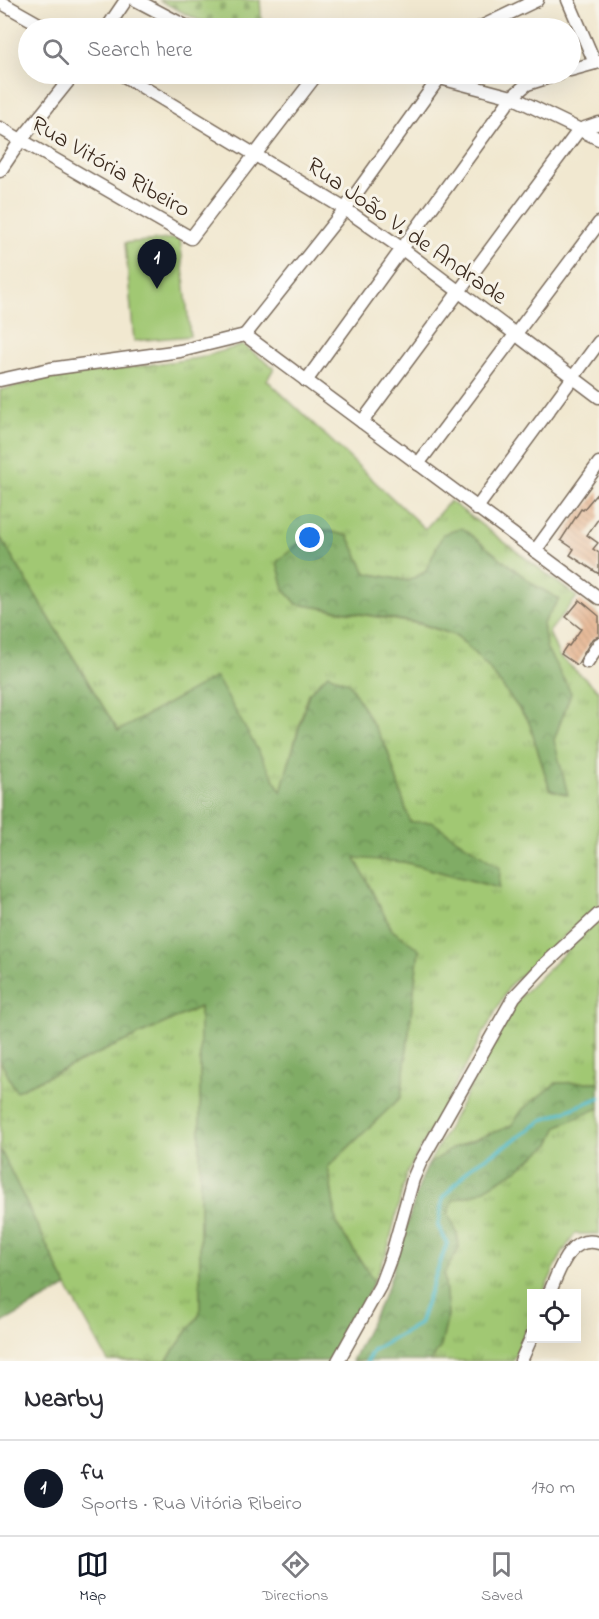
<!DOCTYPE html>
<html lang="en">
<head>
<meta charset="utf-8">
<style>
  :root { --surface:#fff; --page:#f2f2f3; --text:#2b2b33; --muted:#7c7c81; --line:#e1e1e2; --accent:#111827 }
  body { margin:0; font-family:"Indie Flower",sans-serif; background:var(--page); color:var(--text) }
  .controls { position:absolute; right:18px; bottom:18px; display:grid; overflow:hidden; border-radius:0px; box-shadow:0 6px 24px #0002 }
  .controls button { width:54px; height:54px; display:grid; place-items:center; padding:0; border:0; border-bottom:2px solid var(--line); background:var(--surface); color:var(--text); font:30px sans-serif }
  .you { position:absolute; left:310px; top:538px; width:21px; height:21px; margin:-15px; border:4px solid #fff; border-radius:50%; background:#1a73e8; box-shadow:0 0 0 9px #1a73e833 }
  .badge { display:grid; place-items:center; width:39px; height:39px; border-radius:50%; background:var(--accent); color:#fff; font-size:20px; font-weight:700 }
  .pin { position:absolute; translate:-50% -50px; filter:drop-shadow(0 2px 3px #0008) }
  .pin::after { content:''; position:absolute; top:32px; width:21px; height:18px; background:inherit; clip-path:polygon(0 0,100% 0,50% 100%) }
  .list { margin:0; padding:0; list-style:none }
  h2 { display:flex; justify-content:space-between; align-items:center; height:78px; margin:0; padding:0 24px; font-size:26px }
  h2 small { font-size:20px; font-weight:400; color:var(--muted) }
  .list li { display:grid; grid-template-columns:39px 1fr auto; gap:18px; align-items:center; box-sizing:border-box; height:96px; padding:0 24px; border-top:2px solid var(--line) }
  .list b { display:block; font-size:22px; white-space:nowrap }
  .list p { margin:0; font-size:20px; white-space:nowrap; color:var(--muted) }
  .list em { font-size:20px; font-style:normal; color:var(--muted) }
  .icon { flex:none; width:33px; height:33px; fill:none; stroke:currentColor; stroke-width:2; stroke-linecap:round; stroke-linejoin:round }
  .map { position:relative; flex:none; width:599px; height:1361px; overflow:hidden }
  .search { position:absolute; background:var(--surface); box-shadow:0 6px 24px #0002; left:18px; right:18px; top:18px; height:66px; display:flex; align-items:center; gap:15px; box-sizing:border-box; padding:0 21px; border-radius:33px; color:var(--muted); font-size:22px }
  .sheet { height:174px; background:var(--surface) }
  nav { display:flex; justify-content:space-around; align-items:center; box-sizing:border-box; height:84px; border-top:2px solid var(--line); background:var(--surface); font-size:16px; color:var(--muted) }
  nav a { display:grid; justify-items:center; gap:3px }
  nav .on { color:var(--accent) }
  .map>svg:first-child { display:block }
</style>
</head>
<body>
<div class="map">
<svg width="599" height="1361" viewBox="0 0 599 1361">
  <defs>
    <pattern id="grass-tufts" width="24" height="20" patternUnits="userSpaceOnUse" patternTransform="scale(1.5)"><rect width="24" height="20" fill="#a1c873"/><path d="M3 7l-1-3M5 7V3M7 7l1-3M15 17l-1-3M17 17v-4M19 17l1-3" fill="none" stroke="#84a35e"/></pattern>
    <pattern id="forest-crowns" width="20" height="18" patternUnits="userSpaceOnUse" patternTransform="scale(1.5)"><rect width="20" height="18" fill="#80ac65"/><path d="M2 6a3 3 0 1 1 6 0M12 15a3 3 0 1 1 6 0" fill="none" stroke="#6a8c53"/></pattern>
    <pattern id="cemetery-stones" width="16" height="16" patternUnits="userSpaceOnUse" patternTransform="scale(1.5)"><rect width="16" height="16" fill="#a1c873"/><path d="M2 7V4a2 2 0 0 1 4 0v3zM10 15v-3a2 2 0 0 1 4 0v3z" fill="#84a35e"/></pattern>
    <pattern id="building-back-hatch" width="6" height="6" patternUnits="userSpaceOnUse" patternTransform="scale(1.5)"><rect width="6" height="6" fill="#e3aa82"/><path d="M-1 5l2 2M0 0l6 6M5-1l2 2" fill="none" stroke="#b98b6a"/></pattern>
  </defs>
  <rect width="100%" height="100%" fill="#f7f3e8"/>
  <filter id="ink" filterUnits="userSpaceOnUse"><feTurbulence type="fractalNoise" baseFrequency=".0167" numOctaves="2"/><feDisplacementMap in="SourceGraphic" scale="12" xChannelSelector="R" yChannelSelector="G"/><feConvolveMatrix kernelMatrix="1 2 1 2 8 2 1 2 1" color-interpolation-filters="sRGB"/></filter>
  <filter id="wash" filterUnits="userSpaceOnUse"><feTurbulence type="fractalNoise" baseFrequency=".008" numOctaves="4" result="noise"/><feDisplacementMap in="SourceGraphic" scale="24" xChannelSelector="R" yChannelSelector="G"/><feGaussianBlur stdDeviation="1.35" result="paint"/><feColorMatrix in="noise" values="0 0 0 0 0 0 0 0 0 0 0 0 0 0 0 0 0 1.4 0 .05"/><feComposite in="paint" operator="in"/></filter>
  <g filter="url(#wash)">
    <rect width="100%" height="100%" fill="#f1e8d0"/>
    <g fill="url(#grass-tufts)" stroke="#6e7948" stroke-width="1.5" fill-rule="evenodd">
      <path d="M243 345 274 368 267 380 425 529 450 501 577 597 549 632 559 656 599 691V905L510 985 406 1175 387 1252 374 1281 337 1225 328 1167 401 1097 419 950 392 930 354 857 404 862 498 888 500 868 410 822 387 749 349 683 308 693 281 792 118 731 0 537V390L45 379 199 358ZM443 534 559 599 543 623 546 648 571 693 554 740 550 790 529 722 487 666 457 636 420 624 297 604 284 589 348 536 366 573 408 581 425 572Z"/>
      <path d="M599 919V1082L556 1083 523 1109 511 1126 453 1148 428 1165 518 999Z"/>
      <path d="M200 1007V1314L166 1361H108L67 1287 0 1149V1060L16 1091Z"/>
      <path d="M595 1108H599V1234H575L561 1255 543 1293 532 1294 531 1319 513 1361H431L441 1346 448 1315 444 1274 459 1248 457 1233 447 1214 453 1200 478 1193 550 1144 558 1126Z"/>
    </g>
    <g fill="url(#forest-crowns)" stroke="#5e6b42" stroke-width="1.5">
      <path d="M317 528 348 536 366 573 408 581 425 572 443 534 462 528 536 586 559 599 543 623 546 647 571 693 554 740 568 795 550 790 529 722 487 666 457 636 420 623 297 604 284 589 277 562Z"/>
      <path d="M0 537 118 731 216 677 281 791 309 693 328 674 349 683 387 749 410 822H432L500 868 499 888 404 862 355 858 392 930 419 949 401 1097 328 1167 337 1225 374 1281 333 1361H166L200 1314V1007L16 1091 0 1060Z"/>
      <path d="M599 1082V1108L558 1126 550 1144 517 1170 478 1193 453 1200 448 1214 457 1233 459 1248 444 1274 448 1315 441 1346 431 1361H352L387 1289 420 1183 428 1165 453 1148 511 1126 523 1109 556 1083Z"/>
      <path d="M0 1149 67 1287 0 1324Z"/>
    </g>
    <path fill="url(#cemetery-stones)" stroke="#6e7948" stroke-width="1.5" d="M159 0H260L262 28H228L198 20Z"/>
    <path fill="#a1c873" stroke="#6e7948" stroke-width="1.5" d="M180 238 190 336 134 341 125 243Z"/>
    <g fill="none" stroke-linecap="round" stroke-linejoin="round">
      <path stroke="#49b7c4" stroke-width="4" d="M367 1361 373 1350 419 1324 447 1243 438 1226 443 1198 472 1166 507 1145 543 1120 599 1098"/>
    </g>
    <g id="blocks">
      <g fill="url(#building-back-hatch)">
        <path d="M599 491V518L587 535 598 543 593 549 599 553V574L570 555 574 549 561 540 581 509 583 510Z"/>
        <path d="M580 600 599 616V636L592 639 577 665 561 654 567 645 569 646 581 629 566 617Z"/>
      </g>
    </g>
  </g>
  <g filter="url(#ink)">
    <use href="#blocks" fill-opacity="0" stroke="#7b6c5c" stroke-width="1.5"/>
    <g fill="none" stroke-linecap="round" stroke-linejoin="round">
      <g stroke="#7b6c5c" stroke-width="15">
        <g id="minor">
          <path d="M136 0 189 28"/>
          <path d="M568 0 595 63"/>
          <path d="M0 2 46 28"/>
          <path d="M107 28 126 0"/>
          <path d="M479 28 537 0"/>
          <path d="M570 70 599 62"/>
          <path d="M121 74 345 209 401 248 599 397"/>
          <path d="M402 74 440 78 512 97 599 139"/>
          <path d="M0 128 191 238 317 74"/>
          <path d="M0 171 21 140 74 74"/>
          <path d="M245 335 599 598"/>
          <path d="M245 335 345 209 442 74"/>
          <path d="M0 380 50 369 180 351 245 335"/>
          <path d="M306 381 512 97 527 84 559 74"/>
          <path d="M362 422 579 130 599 123"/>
          <path d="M418 464 599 223"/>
          <path d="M476 509 599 342"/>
          <path d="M535 551 599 463"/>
          <path d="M587 662 599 644"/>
          <path d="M549 1294C559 1271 569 1234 599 1243"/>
          <path d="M338 1361 380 1286 392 1254 413 1179 420 1163 514 997 542 967 599 914"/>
          <path d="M521 1361 532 1336"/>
        </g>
      </g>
      <use href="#minor" stroke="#fff" stroke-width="12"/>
    </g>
  </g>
  <g text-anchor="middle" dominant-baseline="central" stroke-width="6" stroke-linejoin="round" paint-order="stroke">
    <g font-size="24" fill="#3b2a1e" stroke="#f7f3e8">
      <text transform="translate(110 168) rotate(30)">Rua Vitória Ribeiro</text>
      <text transform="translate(406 232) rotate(35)">Rua João V. de Andrade</text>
    </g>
  </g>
</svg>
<div class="controls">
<button><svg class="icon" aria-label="locate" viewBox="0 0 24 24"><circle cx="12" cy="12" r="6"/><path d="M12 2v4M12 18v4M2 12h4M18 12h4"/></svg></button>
</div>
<div class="you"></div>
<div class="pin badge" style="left:157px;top:289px">1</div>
<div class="search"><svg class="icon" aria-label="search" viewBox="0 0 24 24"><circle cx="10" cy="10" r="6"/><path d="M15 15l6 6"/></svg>Search here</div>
</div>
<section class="sheet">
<h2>Nearby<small></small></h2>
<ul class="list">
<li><span class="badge">1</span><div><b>fu</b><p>Sports · Rua Vitória Ribeiro</p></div><em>170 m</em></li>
</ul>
</section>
<nav>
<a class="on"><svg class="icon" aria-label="map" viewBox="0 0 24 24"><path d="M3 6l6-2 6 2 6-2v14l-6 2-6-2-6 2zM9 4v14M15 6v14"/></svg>Map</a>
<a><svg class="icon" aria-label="directions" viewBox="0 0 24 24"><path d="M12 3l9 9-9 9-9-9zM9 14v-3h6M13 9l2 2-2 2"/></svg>Directions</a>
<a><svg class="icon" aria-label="saved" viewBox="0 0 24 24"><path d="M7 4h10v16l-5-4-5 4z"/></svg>Saved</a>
</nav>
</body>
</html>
